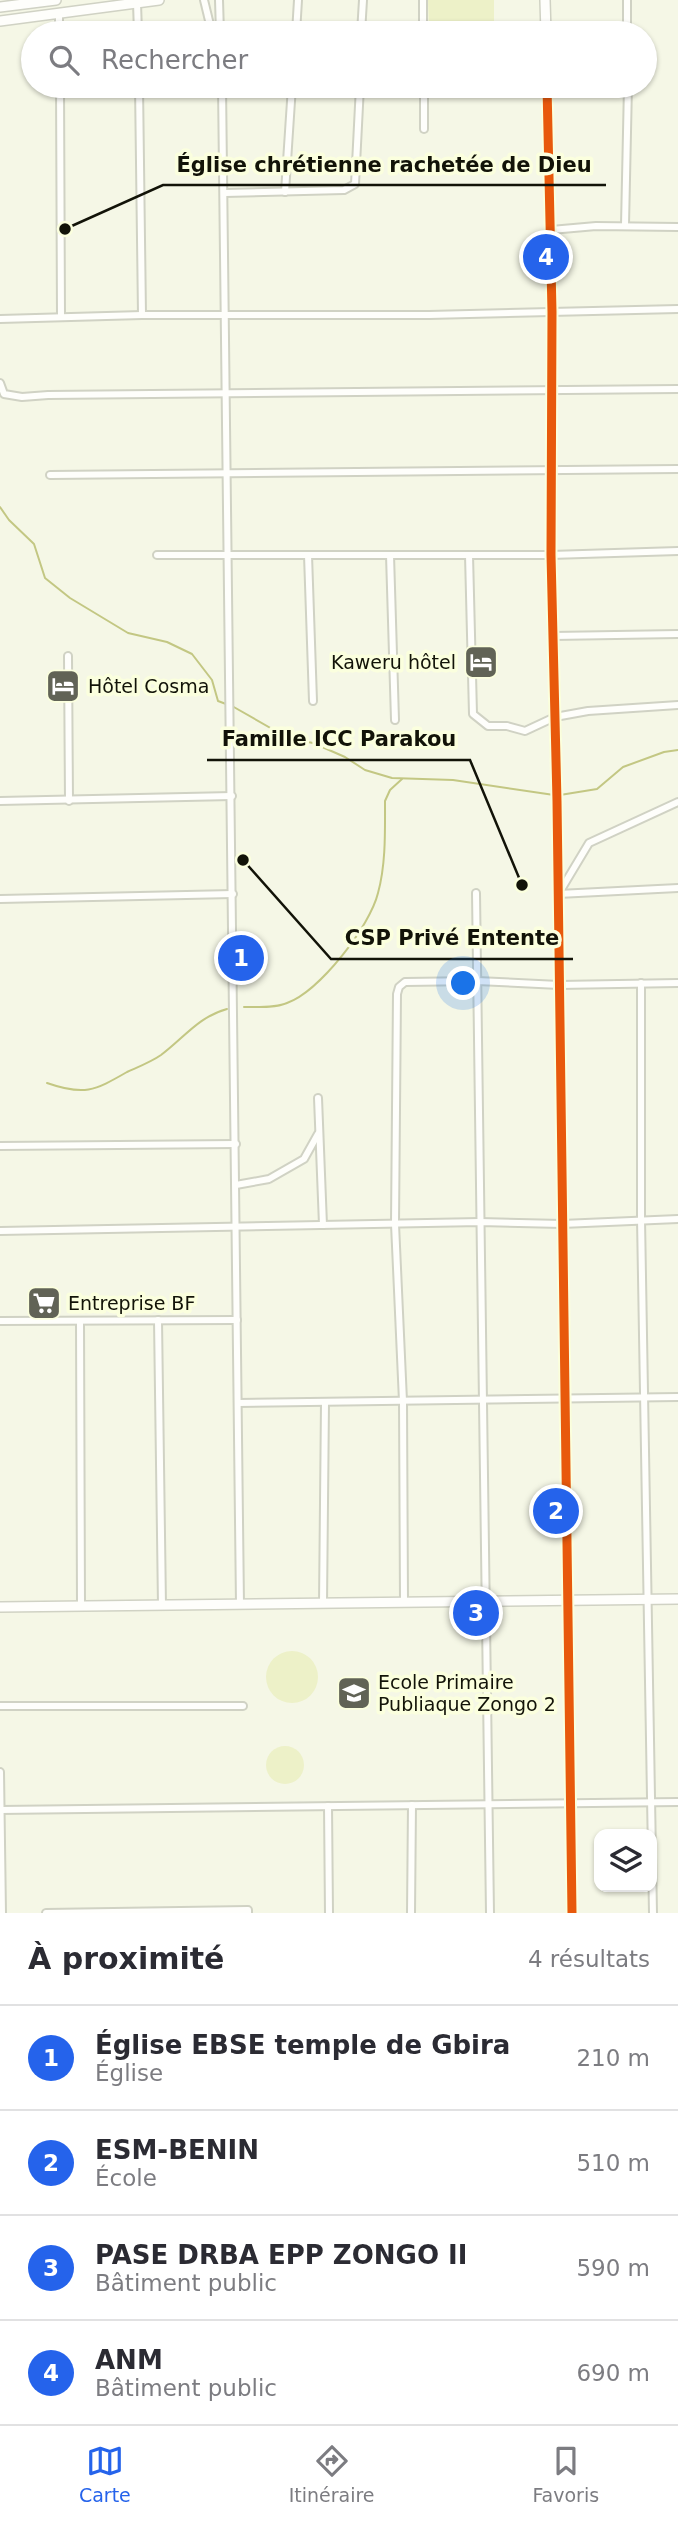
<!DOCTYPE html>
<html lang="fr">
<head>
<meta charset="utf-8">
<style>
  :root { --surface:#fff; --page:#f7f7f7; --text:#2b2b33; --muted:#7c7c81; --line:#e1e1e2; --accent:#2563eb }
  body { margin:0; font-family:"DejaVu Sans",sans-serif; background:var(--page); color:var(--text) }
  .controls { position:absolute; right:21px; bottom:21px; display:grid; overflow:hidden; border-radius:14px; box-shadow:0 2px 5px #0004 }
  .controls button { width:63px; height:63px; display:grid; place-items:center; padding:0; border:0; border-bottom:2px solid var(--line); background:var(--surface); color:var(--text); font:35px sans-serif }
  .you { position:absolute; left:464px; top:984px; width:24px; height:24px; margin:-18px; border:5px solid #fff; border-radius:50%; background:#1a73e8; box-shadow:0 0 0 10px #1a73e833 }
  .badge { display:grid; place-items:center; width:46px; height:46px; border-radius:50%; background:var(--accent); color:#fff; font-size:23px; font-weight:700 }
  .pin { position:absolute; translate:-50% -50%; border:4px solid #fff; box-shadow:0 2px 7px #0006 }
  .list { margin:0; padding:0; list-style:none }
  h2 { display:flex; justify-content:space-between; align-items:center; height:91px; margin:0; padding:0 28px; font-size:30px }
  h2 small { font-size:23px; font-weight:400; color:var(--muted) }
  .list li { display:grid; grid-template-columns:46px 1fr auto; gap:21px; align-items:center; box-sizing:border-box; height:105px; padding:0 28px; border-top:2px solid var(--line) }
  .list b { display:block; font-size:26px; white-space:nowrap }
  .list p { margin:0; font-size:23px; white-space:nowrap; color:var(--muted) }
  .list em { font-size:23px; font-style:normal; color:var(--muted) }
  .icon { flex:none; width:38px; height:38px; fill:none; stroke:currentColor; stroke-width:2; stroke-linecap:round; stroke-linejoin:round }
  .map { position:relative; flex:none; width:678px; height:1913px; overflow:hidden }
  .search { position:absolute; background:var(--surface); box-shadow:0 2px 5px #0004; left:21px; right:21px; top:21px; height:77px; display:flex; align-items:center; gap:18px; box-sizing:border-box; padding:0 24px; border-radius:38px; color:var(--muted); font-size:26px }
  .sheet { height:511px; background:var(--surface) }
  nav { display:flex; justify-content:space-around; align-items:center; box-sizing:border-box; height:98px; border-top:2px solid var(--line); background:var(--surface); font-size:19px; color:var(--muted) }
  nav a { display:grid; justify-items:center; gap:4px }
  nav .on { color:var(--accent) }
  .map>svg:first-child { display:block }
</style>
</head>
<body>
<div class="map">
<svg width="678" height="1913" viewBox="0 0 678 1913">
  <rect width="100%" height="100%" fill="#f5f7e6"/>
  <g fill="#edf1c8">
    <path d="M428 0H494V33H429Z"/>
    <path d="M431 86H493V96H432Z"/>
    <circle cx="292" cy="1677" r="26"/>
    <circle cx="285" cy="1765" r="19"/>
  </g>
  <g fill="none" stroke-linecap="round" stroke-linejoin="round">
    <g stroke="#c3c783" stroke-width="2">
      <path d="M0 507 9 520 34 544 45 578 70 598 128 633 167 642 192 654 212 680 218 701 226 704"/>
      <path d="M232 706 288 738 313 743 345 757 365 770 392 778 453 780 554 795"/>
      <path d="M560 795 597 789 623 767 664 752 678 750"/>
      <path d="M244 1007C258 1007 275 1008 287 1003 320 991 370 926 378 893 386 864 385 831 385 801L390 790 402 779"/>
      <path d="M47 1083C84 1096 94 1091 127 1072 138 1067 151 1062 161 1055 184 1038 198 1017 227 1009"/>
    </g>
    <g stroke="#d0d2c4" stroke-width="10">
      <g id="street">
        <path d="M204 0 212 33"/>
        <path d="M219 0 220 33"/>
        <path d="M423 0V33"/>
        <path d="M627 0V33"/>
        <path d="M137 3 138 33"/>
        <path d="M59 13V33"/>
        <path d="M296 33 298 0"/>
        <path d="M361 33 363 0"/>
        <path d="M60 86 61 317"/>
        <path d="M139 86 142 315"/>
        <path d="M222 86 240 1605"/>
        <path d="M424 86V129"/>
        <path d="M285 192 292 86"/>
        <path d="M225 193 344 190 355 184 360 86"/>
        <path d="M625 225 628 86"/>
        <path d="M551 230 596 226 678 227"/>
        <path d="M0 319 142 315H429L678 309"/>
        <path d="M0 383 4 394 22 397 48 395 678 389"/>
        <path d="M50 475 678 469"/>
        <path d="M157 555H551L678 551"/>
        <path d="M308 555 313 701"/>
        <path d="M390 555 395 720"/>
        <path d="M469 555 473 714 488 726H507L525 731 555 717 588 711 678 705"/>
        <path d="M553 636 678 634"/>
        <path d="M68 656 69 801"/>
        <path d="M0 801 232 796"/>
        <path d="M476 893 490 1913"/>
        <path d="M559 893 589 843 678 802"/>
        <path d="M558 894 678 888"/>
        <path d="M0 899 233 894"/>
        <path d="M641 983V1219L653 1913"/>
        <path d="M318 1098 323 1225"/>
        <path d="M0 1146 236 1144"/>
        <path d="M236 1185 269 1179 304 1159 318 1134"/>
        <path d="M0 1231 480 1222 562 1224 678 1219"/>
        <path d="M158 1320 162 1606"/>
        <path d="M0 1321 237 1320"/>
        <path d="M80 1321 81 1606"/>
        <path d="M238 1403 678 1397"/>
        <path d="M404 1603 403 1401 395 1224 397 994 399 987 405 982 477 981 559 985 678 983"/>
        <path d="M323 1604 325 1402"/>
        <path d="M0 1706H243"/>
        <path d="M0 1772 2 1913"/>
        <path d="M328 1806 329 1913"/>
        <path d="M0 1810 678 1802"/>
        <path d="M46 1913 248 1910V1913"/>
        <path d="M411 1913 412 1805"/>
      </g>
    </g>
    <g stroke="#d0d2c4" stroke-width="12">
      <g id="secondary">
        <path d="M545 0 546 33"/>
        <path d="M0 7 56 0"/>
        <path d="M0 21 159 0"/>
        <path d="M547 86 552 312 551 555 557 801 572 1913"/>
        <path d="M0 1607 678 1599"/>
      </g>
    </g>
    <use href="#street" stroke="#fefefb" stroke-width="6"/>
    <use href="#secondary" stroke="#fefefb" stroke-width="9"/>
    <g stroke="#fbffde" stroke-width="13">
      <path id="cycleway" d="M547 86 552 312 551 555 557 801 572 1913"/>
    </g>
    <use href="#cycleway" stroke="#e8590c" stroke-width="9"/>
  </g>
  <defs>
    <g id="hotel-square" transform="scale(1.75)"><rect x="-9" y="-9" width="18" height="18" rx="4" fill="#616356" stroke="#fbffde"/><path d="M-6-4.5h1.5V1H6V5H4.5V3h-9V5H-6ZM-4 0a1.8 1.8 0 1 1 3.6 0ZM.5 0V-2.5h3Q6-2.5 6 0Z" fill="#fff"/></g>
    <g id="supermarket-square" transform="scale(1.75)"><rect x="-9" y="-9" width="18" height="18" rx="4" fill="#616356" stroke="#fbffde"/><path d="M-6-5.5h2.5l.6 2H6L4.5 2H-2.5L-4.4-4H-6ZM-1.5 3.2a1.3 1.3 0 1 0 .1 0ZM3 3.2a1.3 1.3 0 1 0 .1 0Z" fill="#fff"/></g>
    <g id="school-square" transform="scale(1.75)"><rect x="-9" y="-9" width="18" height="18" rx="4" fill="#616356" stroke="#fbffde"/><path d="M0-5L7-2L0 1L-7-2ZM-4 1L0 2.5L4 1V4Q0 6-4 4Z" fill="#fff"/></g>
  </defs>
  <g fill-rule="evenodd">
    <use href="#hotel-square" x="481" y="662"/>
    <use href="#hotel-square" x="63" y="686"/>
    <use href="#supermarket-square" x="44" y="1303"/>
    <use href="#school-square" x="354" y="1693"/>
  </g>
  <g text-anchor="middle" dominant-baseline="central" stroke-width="7" stroke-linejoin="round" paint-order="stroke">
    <g font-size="19" fill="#121308" stroke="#fbffde" text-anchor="start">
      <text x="456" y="662" text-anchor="end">Kaweru hôtel</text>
      <text x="88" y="686">Hôtel Cosma</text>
      <text x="68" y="1303">Entreprise BF</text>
      <text x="378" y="1682">Ecole Primaire<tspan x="378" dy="22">Publiaque Zongo 2</tspan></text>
    </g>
  </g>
  <path fill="none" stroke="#121308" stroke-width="2.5" d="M65 229L163 185H606M522 885L470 760H207M243 860L331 959H573"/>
  <g fill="#121308" stroke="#fbffde" stroke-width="2.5">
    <circle cx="65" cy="229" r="7"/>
    <circle cx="522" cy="885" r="7"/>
    <circle cx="243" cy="860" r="7"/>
  </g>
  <g font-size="21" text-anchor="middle" font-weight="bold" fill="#121308" stroke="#fbffde" stroke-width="7" stroke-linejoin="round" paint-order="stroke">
    <text x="384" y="172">Église chrétienne rachetée de Dieu</text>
    <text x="339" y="746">Famille ICC Parakou</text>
    <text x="452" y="945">CSP Privé Entente</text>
  </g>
</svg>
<div class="controls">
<button><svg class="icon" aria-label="layers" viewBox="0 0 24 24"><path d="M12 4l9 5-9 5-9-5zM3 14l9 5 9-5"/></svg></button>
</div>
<div class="you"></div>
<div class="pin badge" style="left:241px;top:958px">1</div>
<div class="pin badge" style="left:556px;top:1511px">2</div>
<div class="pin badge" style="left:476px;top:1613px">3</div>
<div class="pin badge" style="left:546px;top:257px">4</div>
<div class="search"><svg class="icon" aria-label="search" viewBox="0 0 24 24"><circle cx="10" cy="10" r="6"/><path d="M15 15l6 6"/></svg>Rechercher</div>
</div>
<section class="sheet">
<h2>À proximité<small>4 résultats</small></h2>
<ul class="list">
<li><span class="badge">1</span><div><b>Église EBSE temple de Gbira</b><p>Église</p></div><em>210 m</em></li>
<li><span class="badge">2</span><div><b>ESM-BENIN</b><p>École</p></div><em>510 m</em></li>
<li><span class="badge">3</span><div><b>PASE DRBA EPP ZONGO II</b><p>Bâtiment public</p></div><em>590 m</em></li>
<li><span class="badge">4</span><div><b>ANM</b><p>Bâtiment public</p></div><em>690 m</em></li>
</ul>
</section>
<nav>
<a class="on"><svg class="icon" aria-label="map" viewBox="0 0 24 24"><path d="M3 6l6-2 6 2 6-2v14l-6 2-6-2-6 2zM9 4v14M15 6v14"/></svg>Carte</a>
<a><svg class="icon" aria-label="directions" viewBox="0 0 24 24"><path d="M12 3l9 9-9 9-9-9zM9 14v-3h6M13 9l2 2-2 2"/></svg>Itinéraire</a>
<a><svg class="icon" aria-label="saved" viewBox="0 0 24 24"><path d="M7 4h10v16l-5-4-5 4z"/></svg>Favoris</a>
</nav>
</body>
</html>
